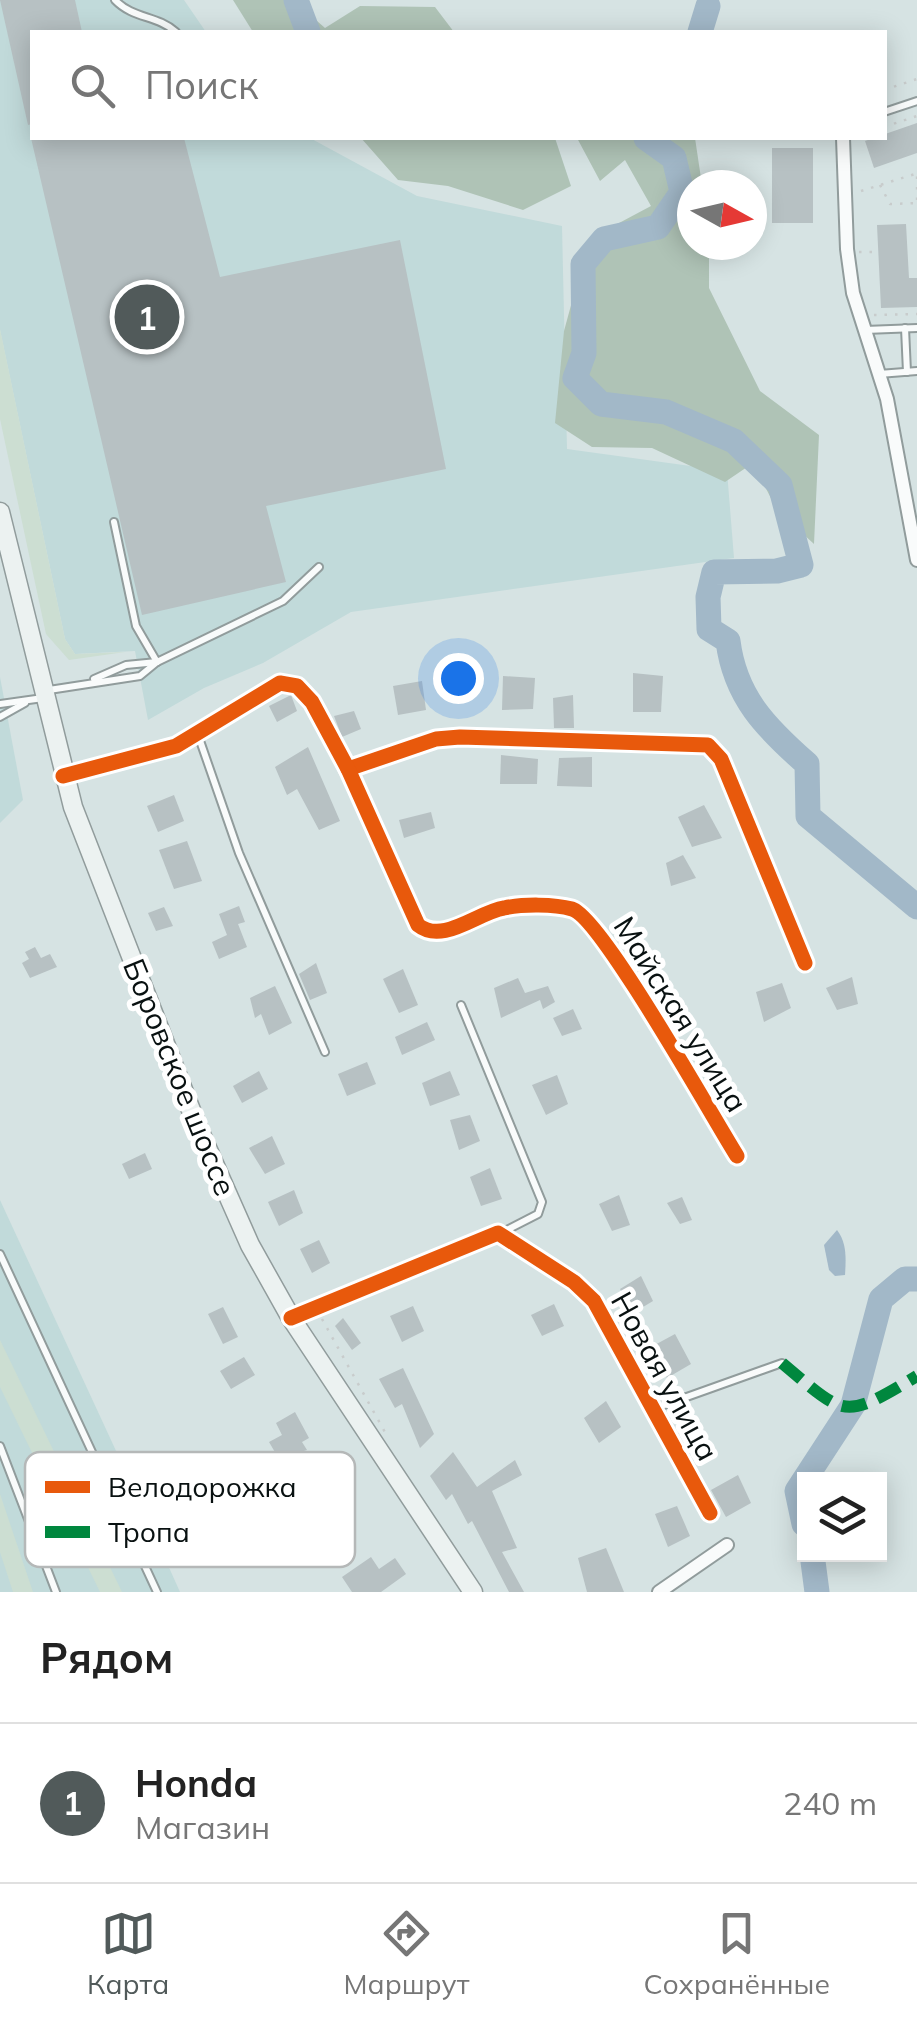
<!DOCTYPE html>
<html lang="ru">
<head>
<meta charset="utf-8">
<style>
  :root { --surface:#fff; --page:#f6f6f6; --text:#222; --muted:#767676; --line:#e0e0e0; --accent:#515a5a }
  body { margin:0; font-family:Mulish,sans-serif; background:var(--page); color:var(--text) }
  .controls { position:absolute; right:30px; bottom:30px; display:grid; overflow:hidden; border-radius:0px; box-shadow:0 5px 25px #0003 }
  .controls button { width:90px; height:90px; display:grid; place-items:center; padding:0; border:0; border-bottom:2px solid var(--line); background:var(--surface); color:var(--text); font:50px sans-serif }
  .compass { position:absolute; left:677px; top:170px; width:90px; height:90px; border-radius:50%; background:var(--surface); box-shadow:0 5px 25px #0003; rotate:98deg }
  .you { position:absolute; left:458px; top:678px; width:35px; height:35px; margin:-25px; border:8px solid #fff; border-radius:50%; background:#1a73e8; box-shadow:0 0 0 15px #1a73e833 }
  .badge { display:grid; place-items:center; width:65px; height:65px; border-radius:50%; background:var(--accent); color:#fff; font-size:32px; font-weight:700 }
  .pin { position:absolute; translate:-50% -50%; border:5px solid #fff; box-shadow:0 2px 10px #0006 }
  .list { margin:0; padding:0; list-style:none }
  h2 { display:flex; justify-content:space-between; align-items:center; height:130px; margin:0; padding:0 40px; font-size:42px }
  h2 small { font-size:32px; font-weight:400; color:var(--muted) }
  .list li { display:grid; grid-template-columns:65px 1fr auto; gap:30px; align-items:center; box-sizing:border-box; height:160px; padding:0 40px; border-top:2px solid var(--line) }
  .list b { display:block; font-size:38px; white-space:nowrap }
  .list p { margin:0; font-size:32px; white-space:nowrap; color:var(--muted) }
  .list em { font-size:32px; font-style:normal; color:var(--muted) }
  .icon { flex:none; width:55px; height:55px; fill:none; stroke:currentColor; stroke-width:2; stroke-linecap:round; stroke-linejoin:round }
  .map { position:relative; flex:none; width:917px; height:1592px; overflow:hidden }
  .search { position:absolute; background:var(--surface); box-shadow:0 5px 25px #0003; left:30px; right:30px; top:30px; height:110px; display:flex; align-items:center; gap:25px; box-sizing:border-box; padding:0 35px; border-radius:0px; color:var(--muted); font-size:38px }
  .sheet { height:290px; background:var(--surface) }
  nav { display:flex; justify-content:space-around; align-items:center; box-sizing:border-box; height:140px; border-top:2px solid var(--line); background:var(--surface); font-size:28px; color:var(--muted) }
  nav a { display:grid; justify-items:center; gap:5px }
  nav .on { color:var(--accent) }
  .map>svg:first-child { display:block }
</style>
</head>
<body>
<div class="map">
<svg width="917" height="1592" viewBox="0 0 917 1592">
  <rect width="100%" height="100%" fill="#d6e3e3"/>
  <g fill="#c1dada">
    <path d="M0 0H184L206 32H32V138H310L417 196 562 226 567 449 727 471 734 558 351 612 263 663 204 688 148 720 135 651 75 654 65 639 0 330Z"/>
    <path d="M0 677 23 800 0 823Z"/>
    <path d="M0 1200 136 1494 180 1592H0Z"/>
  </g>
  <g fill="#ccded2">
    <path d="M0 329 65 639 75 654 125 652 69 660 46 634 0 419Z"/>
    <path d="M0 1340 122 1592H100L0 1387Z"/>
    <path d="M0 1494 33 1592H13L0 1552Z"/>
  </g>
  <g fill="#afc3b6">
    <path d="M233 0H293L325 28 360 6 435 7 454 32H253Z"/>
    <path d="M361 138H555L571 186 523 210 448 186 398 180Z"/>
    <path d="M577 138H695L702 185H692V245H709V288L760 391 819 435 814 544 777 510 753 463 725 482 652 448 592 447 555 423 564 331 589 239 651 206 625 160 600 181Z"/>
  </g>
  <path fill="#a2b8c8" d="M837 1230C847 1243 846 1259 845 1275L835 1276 829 1270 824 1245Z"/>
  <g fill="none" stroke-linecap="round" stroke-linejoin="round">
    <g stroke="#a2b8c8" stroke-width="25">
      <path d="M296 0 308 32"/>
      <path d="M700 32 708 6"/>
      <path d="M646 138 674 158 682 192 658 227 604 239 583 264 584 353 575 378 601 404 666 412 734 441 780 485 801 565 777 571 714 572 708 597 709 629 728 641C735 697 766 728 807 764L808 816 917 907"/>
      <path d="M804 1524 797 1491 853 1405 881 1299 905 1279H917"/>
      <path d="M812 1554 817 1592"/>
    </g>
  </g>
  <g fill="#b7c1c3">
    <path d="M0 0H75L82 32H32V124L28 125Z"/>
    <path d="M917 123V153L874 168 865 141Z"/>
    <path d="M31 138H184L220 277 400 240 446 469 266 506 286 582 142 615Z"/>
    <rect x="772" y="148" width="41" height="75"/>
    <path d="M906 224 909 278H917V307L881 308 877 225Z"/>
    <path d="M633 673 663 676 661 712H633Z"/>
    <path d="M503 676 535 678 533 709 502 710Z"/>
    <path d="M422 681 426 710 398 715 393 686Z"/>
    <path d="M291 695 297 711 277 722 269 706Z"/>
    <path d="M573 695 574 728H554L553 698Z"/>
    <path d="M354 711 361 729 342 737 334 716Z"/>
    <path d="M308 747 340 821 319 830 297 789 287 795 275 767Z"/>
    <path d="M501 755 538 759 537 784H500Z"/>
    <path d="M592 757V787L557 786 559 758Z"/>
    <path d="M174 795 184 821 158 832 147 806Z"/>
    <path d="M704 805 722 838 692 847 678 817Z"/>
    <path d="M431 812 435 828 404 838 399 820Z"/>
    <path d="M187 841 202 881 174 889 159 850Z"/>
    <path d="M683 855 696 878 671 886 666 863Z"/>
    <path d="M239 906 245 922 238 924 247 947 219 959 212 942 227 935 219 914Z"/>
    <path d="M164 907 173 926 156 931 148 913Z"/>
    <path d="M35 947 41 958 50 954 57 967 30 978 22 963 29 959 25 952Z"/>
    <path d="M316 963 327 993 310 1000 299 974Z"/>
    <path d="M403 969 418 1005 399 1013 383 979Z"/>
    <path d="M852 977 858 1004 837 1010 826 988Z"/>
    <path d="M518 978 525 993 548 986 555 1002 543 1009 540 1000 501 1018 494 988Z"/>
    <path d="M782 983 791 1008 764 1022 756 992Z"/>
    <path d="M275 986 292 1023 269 1035 261 1014 255 1018 250 998Z"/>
    <path d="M573 1009 582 1029 562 1036 553 1018Z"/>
    <path d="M427 1022 435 1040 402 1055 395 1037Z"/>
    <path d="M367 1062 376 1084 347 1096 338 1074Z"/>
    <path d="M259 1071 268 1089 242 1103 233 1086Z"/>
    <path d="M450 1071 460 1095 430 1106 422 1083Z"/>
    <path d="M557 1075 568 1104 546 1115 532 1085Z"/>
    <path d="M470 1115 480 1141 459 1150 450 1120Z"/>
    <path d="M272 1136 285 1164 265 1174 249 1148Z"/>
    <path d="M145 1153 152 1169 129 1179 122 1164Z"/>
    <path d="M490 1168 502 1199 481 1206 470 1177Z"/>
    <path d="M294 1190 303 1213 279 1226 268 1202Z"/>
    <path d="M619 1195 630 1225 612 1231 599 1204Z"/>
    <path d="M682 1197 692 1220 680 1224 667 1203Z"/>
    <path d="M319 1240 330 1263 312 1273 300 1249Z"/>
    <path d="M641 1276 653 1301 633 1313 620 1289Z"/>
    <path d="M554 1304 564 1326 542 1336 531 1315Z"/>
    <path d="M413 1306 424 1331 402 1342 390 1316Z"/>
    <path d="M223 1307 238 1337 223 1344 208 1314Z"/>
    <path d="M343 1318 361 1343 352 1350 335 1326Z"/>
    <path d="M675 1334 691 1364 667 1378 651 1347Z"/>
    <path d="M244 1357 255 1375 231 1389 220 1371Z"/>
    <path d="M403 1368 434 1434 420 1448 402 1404 395 1408 379 1379Z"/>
    <path d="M606 1401 621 1427 599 1443 584 1418Z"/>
    <path d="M295 1412 309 1438 302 1442 307 1450 279 1459 269 1442 282 1435 276 1423Z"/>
    <path d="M453 1452 477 1487 515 1460 522 1475 492 1491 517 1548 502 1552 524 1592H509L472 1521 468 1524 452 1494 446 1500 430 1476Z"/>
    <path d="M738 1475 751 1503 726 1517 711 1490Z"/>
    <path d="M677 1506 690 1536 668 1547 655 1514Z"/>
    <path d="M606 1548 624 1592H587L578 1558Z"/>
    <path d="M371 1557 379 1569 395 1558 406 1574 381 1592H352L342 1577Z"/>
  </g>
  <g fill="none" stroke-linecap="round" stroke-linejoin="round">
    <g stroke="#919c9c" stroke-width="10">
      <g id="service">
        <path d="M115 0C133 19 157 15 176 32"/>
        <path d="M884 112 917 101"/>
        <path d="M905 328 907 372"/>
        <path d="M865 330 917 328"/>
        <path d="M879 374 917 371"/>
        <path d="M114 522 136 626 157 662"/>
        <path d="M94 679 126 665 157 662"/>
        <path d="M49 690 140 676 157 662 283 601 319 567"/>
        <path d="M0 704 43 698"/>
        <path d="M0 717 25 703"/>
        <path d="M198 735 239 853 325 1052"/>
        <path d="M461 1005 542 1202 538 1214 501 1233"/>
        <path d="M0 1254 157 1592"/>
        <path d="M653 1409 782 1363"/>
        <path d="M0 1446 56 1592"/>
      </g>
    </g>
    <g stroke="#919c9c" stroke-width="16">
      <g id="minor">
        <path d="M843 138 847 249 853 293 887 399 917 560"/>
        <path d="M348 769 436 739 460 737 708 745 721 759 805 963"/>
        <path d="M63 776 176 746 280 683 297 686 312 702 348 769 418 925C443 945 478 912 504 908 523 904 554 904 572 909 601 917 713 1118 737 1156"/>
        <path d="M291 1318 498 1233 574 1282 594 1301 710 1513"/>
        <path d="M659 1592 727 1545"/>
      </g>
    </g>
    <g stroke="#919c9c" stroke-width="21">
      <path id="secondary" d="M0 512 73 807 196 1123 250 1245 291 1318 473 1592"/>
    </g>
    <g stroke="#c8cccc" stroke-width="2.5" stroke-dasharray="2.5 8" stroke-linecap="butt">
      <path d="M884 90 917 79"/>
      <path d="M884 127 917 116"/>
      <path d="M880 185 890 204 917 203"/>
      <path d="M861 191 915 174"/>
      <path d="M917 200V169"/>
      <path d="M859 252H876"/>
      <path d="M874 315 917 314"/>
      <path d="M322 1319 386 1434"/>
    </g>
    <use href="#service" stroke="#f9fbfb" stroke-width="6"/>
    <use href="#minor" stroke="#f9fbfb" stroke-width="12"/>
    <use href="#secondary" stroke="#ecf2f1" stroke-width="18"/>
    <path stroke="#00873e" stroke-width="12" stroke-dasharray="25 12" stroke-linecap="butt" d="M782 1363C847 1418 843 1420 917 1376"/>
    <g stroke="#fff" stroke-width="21">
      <g id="cycleway">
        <path d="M348 769 436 739 460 737 708 745 721 759 805 963"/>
        <path d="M63 776 176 746 280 683 297 686 312 702 348 769 418 925C443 945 478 912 504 908 523 904 554 904 572 909 601 917 713 1118 737 1156"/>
        <path d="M291 1318 498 1233 574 1282 594 1301 710 1513"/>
      </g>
    </g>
    <use href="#cycleway" stroke="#e8590c" stroke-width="15"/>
  </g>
  <g text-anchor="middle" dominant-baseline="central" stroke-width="10" stroke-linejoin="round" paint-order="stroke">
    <g font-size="30" fill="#091111" stroke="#fff">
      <text transform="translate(681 1014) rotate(58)">Майская улица</text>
      <text transform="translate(180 1077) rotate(68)">Боровское шоссе</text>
      <text transform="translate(665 1376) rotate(61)">Новая улица</text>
    </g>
  </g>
  <rect x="25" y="1452" width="330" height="115" rx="15" fill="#fff" stroke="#b5b8b8" stroke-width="2.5"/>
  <rect x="45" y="1481" width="45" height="12" fill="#e8590c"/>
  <rect x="45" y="1526" width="45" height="12" fill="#00873e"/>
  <g font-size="28" fill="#091111">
    <text x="108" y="1497">Велодорожка</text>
    <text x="108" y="1542">Тропа</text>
  </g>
</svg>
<div class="controls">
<button><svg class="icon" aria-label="layers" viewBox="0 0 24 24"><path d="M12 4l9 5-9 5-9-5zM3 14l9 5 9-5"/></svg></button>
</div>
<svg class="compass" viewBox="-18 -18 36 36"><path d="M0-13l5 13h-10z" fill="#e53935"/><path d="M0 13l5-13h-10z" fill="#767676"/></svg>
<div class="you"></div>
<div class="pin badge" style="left:147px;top:317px">1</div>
<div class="search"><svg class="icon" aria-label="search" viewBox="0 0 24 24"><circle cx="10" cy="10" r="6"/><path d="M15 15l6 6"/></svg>Поиск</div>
</div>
<section class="sheet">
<h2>Рядом<small></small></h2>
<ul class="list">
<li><span class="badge">1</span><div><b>Honda</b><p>Магазин</p></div><em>240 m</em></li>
</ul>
</section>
<nav>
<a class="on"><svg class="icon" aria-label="map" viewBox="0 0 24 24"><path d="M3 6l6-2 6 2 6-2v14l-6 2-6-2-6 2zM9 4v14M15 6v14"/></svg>Карта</a>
<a><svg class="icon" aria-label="directions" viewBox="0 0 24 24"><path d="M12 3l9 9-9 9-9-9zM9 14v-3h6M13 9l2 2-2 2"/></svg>Маршрут</a>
<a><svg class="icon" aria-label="saved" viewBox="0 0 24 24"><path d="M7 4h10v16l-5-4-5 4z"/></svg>Сохранённые</a>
</nav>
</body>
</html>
